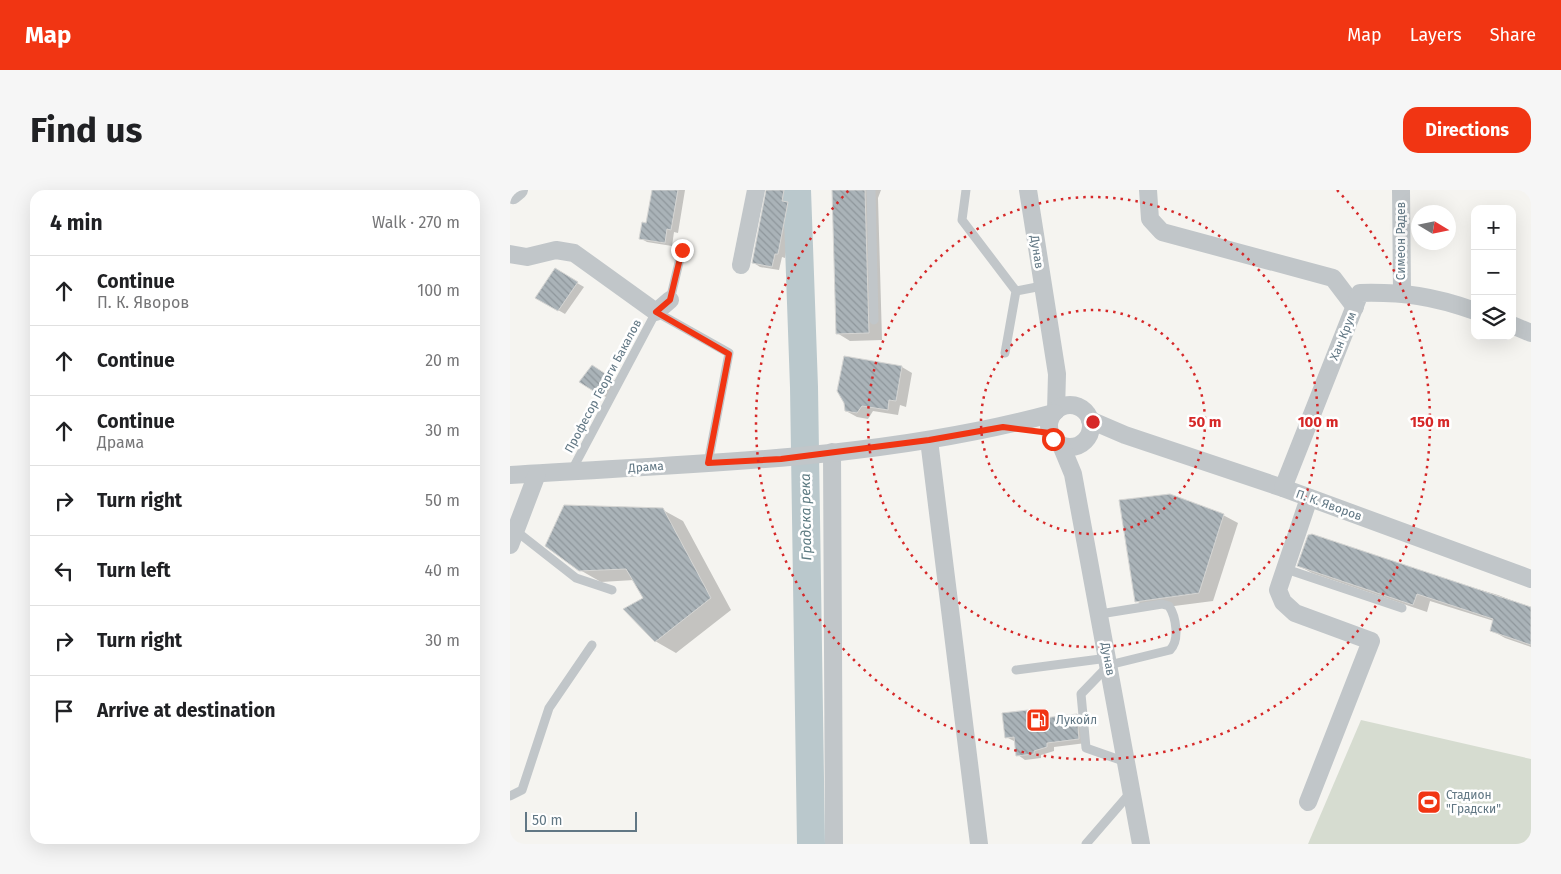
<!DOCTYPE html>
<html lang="en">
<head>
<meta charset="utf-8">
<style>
  :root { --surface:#fff; --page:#f6f6f6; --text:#202124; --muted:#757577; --line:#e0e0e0; --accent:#f13513 }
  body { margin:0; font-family:"Fira Sans",sans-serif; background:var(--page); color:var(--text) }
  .controls { position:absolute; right:15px; top:15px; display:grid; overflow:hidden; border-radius:10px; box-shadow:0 5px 20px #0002 }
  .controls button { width:45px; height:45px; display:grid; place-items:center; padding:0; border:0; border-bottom:1px solid var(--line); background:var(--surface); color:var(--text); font:25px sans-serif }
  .compass { position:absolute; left:901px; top:15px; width:45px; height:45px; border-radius:50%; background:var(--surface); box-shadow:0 5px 20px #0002; rotate:100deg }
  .scale { position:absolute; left:15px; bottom:12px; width:112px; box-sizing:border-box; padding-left:5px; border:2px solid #617784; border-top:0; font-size:14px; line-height:18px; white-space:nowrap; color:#617784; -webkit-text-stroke:4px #fff; paint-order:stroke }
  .stop { position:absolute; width:15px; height:15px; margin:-11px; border:4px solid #f13513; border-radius:50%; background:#fff }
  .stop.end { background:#f13513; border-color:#fff; box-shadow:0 1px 5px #0008 }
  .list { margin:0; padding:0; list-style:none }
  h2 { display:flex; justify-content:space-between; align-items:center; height:65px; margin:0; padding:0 20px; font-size:21px }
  h2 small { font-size:16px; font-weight:400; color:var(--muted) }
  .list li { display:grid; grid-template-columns:32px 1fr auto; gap:15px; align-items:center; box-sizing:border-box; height:70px; padding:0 20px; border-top:1px solid var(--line) }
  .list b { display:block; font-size:19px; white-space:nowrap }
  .list p { margin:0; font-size:16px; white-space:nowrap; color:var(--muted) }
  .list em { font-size:16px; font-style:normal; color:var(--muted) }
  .icon { flex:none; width:28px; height:28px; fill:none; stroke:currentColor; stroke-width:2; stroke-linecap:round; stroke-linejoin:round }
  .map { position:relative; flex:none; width:1021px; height:654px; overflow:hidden; border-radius:15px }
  header { display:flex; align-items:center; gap:30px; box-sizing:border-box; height:70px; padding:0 25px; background:var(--accent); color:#fff }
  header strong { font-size:24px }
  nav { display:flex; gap:28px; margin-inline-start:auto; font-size:18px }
  .intro { display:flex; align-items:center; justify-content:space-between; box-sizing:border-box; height:120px; padding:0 30px }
  h1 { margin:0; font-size:35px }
  .button { padding:12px 22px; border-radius:15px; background:var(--accent); color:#fff; font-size:18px; font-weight:700 }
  main { display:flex; gap:30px; padding:0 30px }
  aside { flex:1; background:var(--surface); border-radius:15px; box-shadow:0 5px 20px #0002 }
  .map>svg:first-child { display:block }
</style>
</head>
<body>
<header>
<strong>Map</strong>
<nav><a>Map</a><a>Layers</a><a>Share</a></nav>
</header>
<div class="intro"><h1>Find us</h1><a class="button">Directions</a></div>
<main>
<aside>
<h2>4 min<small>Walk · 270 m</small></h2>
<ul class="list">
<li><svg class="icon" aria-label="ahead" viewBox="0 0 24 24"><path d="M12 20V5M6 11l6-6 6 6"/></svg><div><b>Continue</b><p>П. К. Яворов</p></div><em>100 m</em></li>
<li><svg class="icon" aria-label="ahead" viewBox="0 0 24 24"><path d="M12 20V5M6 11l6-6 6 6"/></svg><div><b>Continue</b></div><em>20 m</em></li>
<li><svg class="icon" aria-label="ahead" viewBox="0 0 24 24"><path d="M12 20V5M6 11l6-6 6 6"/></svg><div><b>Continue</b><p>Драма</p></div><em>30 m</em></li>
<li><svg class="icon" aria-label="right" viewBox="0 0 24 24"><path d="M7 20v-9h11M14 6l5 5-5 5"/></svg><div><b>Turn right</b></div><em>50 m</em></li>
<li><svg class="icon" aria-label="left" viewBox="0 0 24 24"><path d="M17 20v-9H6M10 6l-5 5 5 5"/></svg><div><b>Turn left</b></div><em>40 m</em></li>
<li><svg class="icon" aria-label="right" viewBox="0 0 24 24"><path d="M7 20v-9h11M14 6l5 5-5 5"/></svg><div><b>Turn right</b></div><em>30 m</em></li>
<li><svg class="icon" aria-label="arrive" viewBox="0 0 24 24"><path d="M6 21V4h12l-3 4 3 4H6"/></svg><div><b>Arrive at destination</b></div></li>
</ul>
</aside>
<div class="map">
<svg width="1021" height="654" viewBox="0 0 1021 654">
  <defs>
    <pattern id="building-back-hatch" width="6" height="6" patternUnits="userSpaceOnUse" patternTransform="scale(1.25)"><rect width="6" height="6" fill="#aab3b8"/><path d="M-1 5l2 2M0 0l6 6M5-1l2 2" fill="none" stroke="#8e969b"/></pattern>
  </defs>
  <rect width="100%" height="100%" fill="#f5f4f0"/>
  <path fill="#d6dcd0" d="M851 530 1021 569V654H798Z"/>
  <g fill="#0003">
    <path d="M143 0H175L168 43 164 42 162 56 137 52 130 48 137 34Z"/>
    <path d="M257 0H274L281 4 279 14 284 17 275 68 272 67 269 80 250 77 244 73Z"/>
    <path d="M324 0H371L368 8 372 150 340 151 327 143Z"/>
    <path d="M45 80 74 97 55 124 27 108Z"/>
    <path d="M392 177 402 183 396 217 390 215 388 225 363 221 358 229 347 227 336 221Z"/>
    <path d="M89 180 110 194 101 210 71 192Z"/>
    <path d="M153 320 173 331 221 420 166 463 145 451 135 409 124 390 91 392 70 380Z"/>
    <path d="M713 325 728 333 703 411 641 419 626 411Z"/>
    <path d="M789 376 923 386 988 405 1021 418V457L995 448 981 440 984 431 920 411 917 422 802 383Z"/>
    <path d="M527 520 539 528 566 525 574 529 576 553 544 557V561L531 565V568L515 570 508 565 506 552 496 547Z"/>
  </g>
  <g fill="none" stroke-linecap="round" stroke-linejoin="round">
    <path stroke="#bac8cc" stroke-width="28" d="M287 0 294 197 301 654"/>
  </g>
  <g fill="url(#building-back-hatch)" stroke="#d5d5d3">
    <path d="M142 0H168L161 40 157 39 155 53 129 49 132 32 136 33Z"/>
    <path d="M256 0H274L272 11 278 12 268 64H265L262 77 242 73Z"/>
    <path d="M322 0H355L359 143 326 144Z"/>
    <path d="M45 78 68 92 48 121 25 108Z"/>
    <path d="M334 166 392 176 386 211 379 210 378 220 352 216 347 223 335 221 334 213 327 201Z"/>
    <path d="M82 175 103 189 93 207 69 192Z"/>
    <path d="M660 304 714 324 689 403 625 412 609 310Z"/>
    <path d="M54 315 153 318 201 408 145 452 113 419 133 408 116 379 69 381 35 356Z"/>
    <path d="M802 344 1021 417V455L980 441 983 429 907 404 903 415 787 376 798 345Z"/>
    <path d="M527 519 528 524 533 523 534 528 567 524 569 549 537 553V557L524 561V564L506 566 504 547 495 548 492 523Z"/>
  </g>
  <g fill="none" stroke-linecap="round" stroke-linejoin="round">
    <g stroke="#c1c6c9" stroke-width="9">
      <path d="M361 0 364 130"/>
      <path d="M456 0 452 30 506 101 495 163"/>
      <path d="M506 101 532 96"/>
      <path d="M160 110 172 60"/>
      <path d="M61 282 146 122 219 163 198 273"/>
      <path d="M6 341 66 388 102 400"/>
      <path d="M776 379 892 418"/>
      <path d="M590 424 652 414 659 416C666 427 670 450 660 460L599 475 571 504 576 558 616 572"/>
      <path d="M506 480 598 468"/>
      <path d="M0 606 12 600 39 518 82 455"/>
      <path d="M576 654 621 602"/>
    </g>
    <g stroke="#c1c6c9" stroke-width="18">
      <path d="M518 0 547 184 546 221"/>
      <path d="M638 0 640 29 652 42 823 88 845 117"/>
      <path d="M891 0 892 102"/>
      <path d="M0 3 3 5 9 0"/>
      <path d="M0 64 17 67 46 60 64 63 146 122 160 110"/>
      <path d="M231 75 246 0"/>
      <path d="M1002 135 1021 143"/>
      <circle cx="560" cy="236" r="21"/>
      <path d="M580 230 615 245 773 298 1021 389"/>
      <path d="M419 250 469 654"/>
      <path d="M551 255 563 284 631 654"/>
      <path d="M322 262 324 654"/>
      <path d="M0 285C182 273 367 271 544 223"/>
      <path d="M773 298 850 103C894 102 923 106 965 121"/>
      <path d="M0 355 27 284"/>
      <path d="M798 612 861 451 785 423 773 412 768 400 799 308"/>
    </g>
  </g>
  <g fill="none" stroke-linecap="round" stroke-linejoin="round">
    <path stroke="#f13513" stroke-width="6" d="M172 60 160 110 146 122 219 164 198 273 271 269 419 250 493 237 540 243 543 249"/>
  </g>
  <g fill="none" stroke="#d62828" stroke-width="2.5" stroke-dasharray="2.5 5">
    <circle cx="583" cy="232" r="112"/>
    <circle cx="583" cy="232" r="225"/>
    <path d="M827 0A337 337 0 1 1 339 0"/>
  </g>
  <defs>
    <g id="fuel-square" transform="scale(1.25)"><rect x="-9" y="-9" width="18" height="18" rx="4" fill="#f13513" stroke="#fff"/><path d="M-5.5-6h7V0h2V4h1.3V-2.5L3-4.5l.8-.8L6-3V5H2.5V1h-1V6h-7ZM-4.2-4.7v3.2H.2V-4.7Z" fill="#fff"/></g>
    <g id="stadium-square" transform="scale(1.25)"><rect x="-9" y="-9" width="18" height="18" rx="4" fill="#f13513" stroke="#fff"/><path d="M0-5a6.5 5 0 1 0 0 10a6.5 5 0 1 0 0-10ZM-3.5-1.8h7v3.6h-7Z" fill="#fff"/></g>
  </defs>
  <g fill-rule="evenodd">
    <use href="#fuel-square" x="528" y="530"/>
    <use href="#stadium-square" x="919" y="612"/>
  </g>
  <g text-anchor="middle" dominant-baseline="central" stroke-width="5" stroke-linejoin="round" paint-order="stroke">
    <g font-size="12" fill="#617784" stroke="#fff">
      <text transform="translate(891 51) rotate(-90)">Симеон Радев</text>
      <text transform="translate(527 62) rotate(81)">Дунав</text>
      <text transform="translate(833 146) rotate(-68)">Хан Крум</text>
      <text transform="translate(93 196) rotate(-62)">Професор Георги Бакалов</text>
      <text transform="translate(136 277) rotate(-4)">Драма</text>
      <text transform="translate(819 315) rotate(20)">П. К. Яворов</text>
      <text transform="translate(598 469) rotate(80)">Дунав</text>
    </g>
    <g font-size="12" fill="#617784" stroke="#fff" text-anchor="start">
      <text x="546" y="530">Лукойл</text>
      <text x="936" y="605">Стадион<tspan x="936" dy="14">"Градски"</tspan></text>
    </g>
    <g font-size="14" font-style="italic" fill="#5c7a81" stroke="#fff">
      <text transform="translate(296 327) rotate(-91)">Градска река</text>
    </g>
  </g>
  <circle cx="583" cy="232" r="8" fill="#d62828" stroke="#fff" stroke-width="2.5"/>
  <g font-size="15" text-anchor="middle" font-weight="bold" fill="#d62828" stroke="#fff" stroke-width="5" stroke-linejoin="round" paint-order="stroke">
    <text x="695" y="237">50 m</text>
    <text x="808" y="237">100 m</text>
    <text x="920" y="237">150 m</text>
  </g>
</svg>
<div class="controls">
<button>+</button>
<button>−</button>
<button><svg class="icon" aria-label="layers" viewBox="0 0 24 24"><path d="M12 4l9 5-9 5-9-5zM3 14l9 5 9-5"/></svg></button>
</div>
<svg class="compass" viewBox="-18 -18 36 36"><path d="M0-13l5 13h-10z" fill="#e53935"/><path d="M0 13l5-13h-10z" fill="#757577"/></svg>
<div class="scale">50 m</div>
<div class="stop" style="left:543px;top:249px"></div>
<div class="stop end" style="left:172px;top:60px"></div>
</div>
</main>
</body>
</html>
